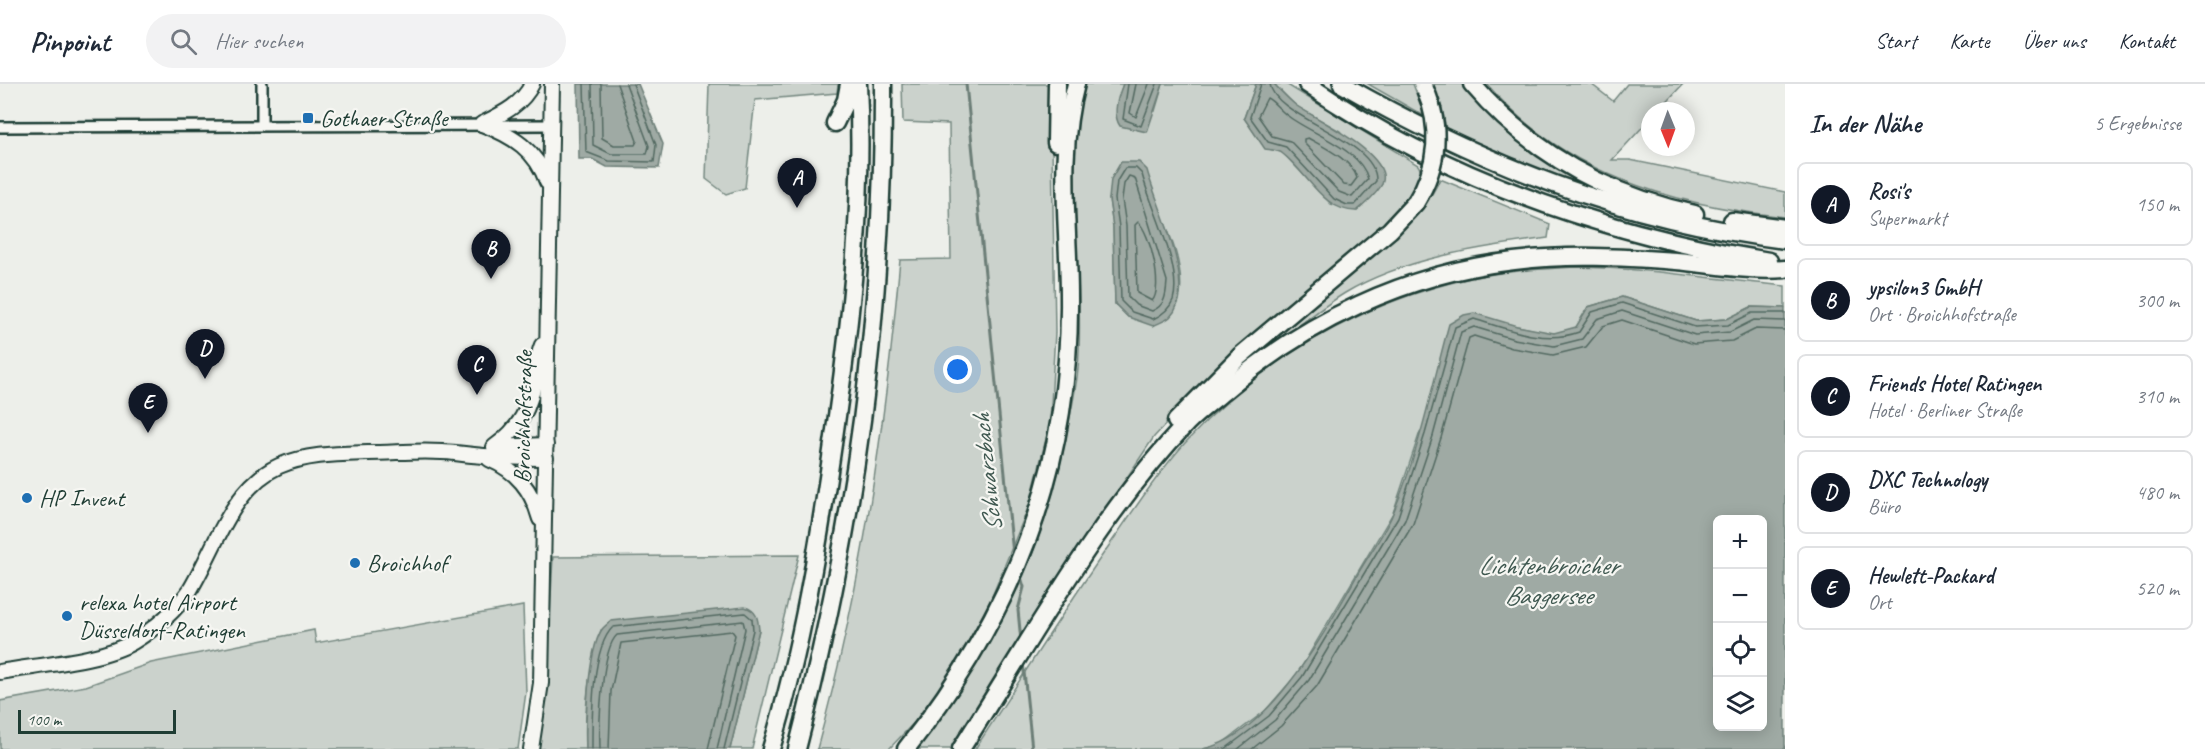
<!DOCTYPE html>
<html lang="de">
<head>
<meta charset="utf-8">
<style>
  :root { --surface:#fff; --page:#f2f2f3; --text:#1f2937; --muted:#747a83; --line:#e0e1e3; --accent:#111827 }
  body { margin:0; font-family:Caveat,sans-serif; background:var(--page); color:var(--text) }
  .controls { position:absolute; right:18px; bottom:18px; display:grid; overflow:hidden; border-radius:9px; box-shadow:0 3px 15px #0003 }
  .controls button { width:54px; height:54px; display:grid; place-items:center; padding:0; border:0; border-bottom:2px solid var(--line); background:var(--surface); color:var(--text); font:30px sans-serif }
  .compass { position:absolute; left:1641px; top:18px; width:54px; height:54px; border-radius:50%; background:var(--surface); box-shadow:0 3px 15px #0003; rotate:179deg }
  .scale { position:absolute; left:18px; bottom:15px; width:158px; box-sizing:border-box; padding-left:6px; border:3px solid #1f3d34; border-top:0; font-size:16px; line-height:21px; white-space:nowrap; color:#1f3d34; -webkit-text-stroke:4px #f6f6f2; paint-order:stroke }
  .you { position:absolute; left:958px; top:286px; width:21px; height:21px; margin:-15px; border:4px solid #fff; border-radius:50%; background:#1a73e8; box-shadow:0 0 0 9px #1a73e833 }
  .badge { display:grid; place-items:center; width:39px; height:39px; border-radius:50%; background:var(--accent); color:#fff; font-size:20px; font-weight:700 }
  .pin { position:absolute; translate:-50% -50px; filter:drop-shadow(0 2px 3px #0008) }
  .pin::after { content:''; position:absolute; top:32px; width:21px; height:18px; background:inherit; clip-path:polygon(0 0,100% 0,50% 100%) }
  .list { margin:0; padding:0; list-style:none }
  h2 { display:flex; justify-content:space-between; align-items:center; height:78px; margin:0; padding:0 24px; font-size:26px }
  h2 small { font-size:20px; font-weight:400; color:var(--muted) }
  .list li { display:grid; grid-template-columns:39px 1fr auto; gap:18px; align-items:center; box-sizing:border-box; height:84px; margin:0 12px 12px; padding:0 12px; border:2px solid var(--line); border-radius:9px }
  .list b { display:block; font-size:22px; white-space:nowrap }
  .list p { margin:0; font-size:20px; white-space:nowrap; color:var(--muted) }
  .list em { font-size:20px; font-style:normal; color:var(--muted) }
  .icon { flex:none; width:33px; height:33px; fill:none; stroke:currentColor; stroke-width:2; stroke-linecap:round; stroke-linejoin:round }
  .map { position:relative; flex:none; width:1785px; height:665px; overflow:hidden }
  header { display:flex; align-items:center; gap:36px; box-sizing:border-box; height:84px; padding:0 30px; background:var(--surface); border-bottom:2px solid var(--line) }
  header strong { font-size:28px }
  nav { display:flex; gap:33px; margin-inline-start:auto; font-size:21px }
  .search { width:420px; height:54px; background:var(--page); display:flex; align-items:center; gap:15px; box-sizing:border-box; padding:0 21px; border-radius:33px; color:var(--muted); font-size:22px }
  main { display:flex }
  aside { flex:1; background:var(--surface) }
  .map>svg:first-child { display:block }
</style>
</head>
<body>
<header>
<strong>Pinpoint</strong>
<div class="search"><svg class="icon" aria-label="search" viewBox="0 0 24 24"><circle cx="10" cy="10" r="6"/><path d="M15 15l6 6"/></svg>Hier suchen</div>
<nav><a>Start</a><a>Karte</a><a>Über uns</a><a>Kontakt</a></nav>
</header>
<main>
<div class="map">
<svg width="1785" height="665" viewBox="0 0 1785 665">
  <rect width="100%" height="100%" fill="#edefea"/>
  <filter id="ink" filterUnits="userSpaceOnUse"><feTurbulence type="fractalNoise" baseFrequency=".0167" numOctaves="2"/><feDisplacementMap in="SourceGraphic" scale="12" xChannelSelector="R" yChannelSelector="G"/><feConvolveMatrix kernelMatrix="1 2 1 2 8 2 1 2 1" color-interpolation-filters="sRGB"/></filter>
  <g filter="url(#ink)">
    <g fill="#cbd2cc" stroke="#758880" stroke-width="1.5" fill-rule="evenodd">
      <path d="M709 0H838L837 9 755 16 745 104 726 110 706 95Z"/>
      <path d="M902 0H1051L1055 248 1050 339 1030 419 991 515 960 573 924 628 889 665H817C862 502 885 343 900 176L951 175 949 40 903 38Z"/>
      <path d="M1084 0H1123L1121 6 1155 27 1163 0H1256L1244 34 1265 64 1282 68 1331 120 1357 127 1382 100 1340 47 1296 22 1274 0H1286L1418 81 1422 89 1418 100 1396 136 1217 285 1154 353 1039 525 951 665H917C994 563 1043 475 1067 348 1071 327 1076 306 1078 285 1084 207 1069 128 1074 49 1075 33 1080 16 1084 0ZM1153 111C1166 141 1187 183 1179 217 1177 222 1173 228 1169 233H1128L1115 220 1113 143 1109 115Z"/>
      <path d="M1368 0H1413L1426 33Z"/>
      <path d="M1431 0H1464L1552 80 1582 100 1528 81 1446 45 1442 24Z"/>
      <path d="M1487 0H1591L1613 17 1627 0H1683L1658 27H1650V35L1612 76H1630L1785 108V133C1672 121 1563 90 1487 0Z"/>
      <path d="M1440 95 1550 140 1548 154C1481 163 1403 174 1345 209 1306 233 1271 265 1234 291 1257 269 1280 245 1304 224 1351 185 1414 152 1440 95Z"/>
      <path d="M1575 183C1646 184 1715 195 1785 202V224L1751 223 1727 235 1696 237 1622 213 1588 223C1584 229 1580 240 1575 244 1559 255 1534 245 1517 242L1420 348 1393 429 1298 589 1265 627 1220 661 1203 665H975C1022 594 1066 522 1115 453 1137 421 1159 388 1185 359 1261 276 1362 218 1471 194 1505 187 1540 185 1575 183Z"/>
      <path d="M799 471 752 665H730L759 546H601C589 584 584 626 586 665H536L546 611 553 473Z"/>
      <path d="M523 522 526 608 518 665H0V617L86 602 151 579 314 546 316 559Z"/>
    </g>
    <g fill="#9faaa4" stroke="#6c7e77" stroke-width="1.5" fill-rule="evenodd">
      <path d="M578 0H638L663 60 659 84 607 83 592 75H579Z"/>
      <path d="M1123 0H1163L1147 48 1120 42C1112 31 1118 12 1123 0Z"/>
      <path d="M1256 0H1274C1281 7 1289 16 1297 22 1314 34 1395 72 1382 100 1377 110 1365 120 1357 127 1323 128 1307 88 1283 70 1279 66 1271 66 1265 65L1244 34Z"/>
      <path d="M1121 78H1139L1147 86C1156 121 1199 204 1170 233 1166 237 1158 239 1153 242L1128 233 1115 220 1113 143 1109 115 1111 95Z"/>
      <path d="M1622 213 1696 237 1727 235 1751 223 1785 224V665H1203C1271 651 1327 544 1359 488 1370 469 1385 449 1393 429 1419 369 1432 302 1449 240L1464 231 1474 229 1517 242 1554 249 1576 243 1588 223ZM1718 436H1762V642H1718Z"/>
      <path d="M745 523C757 527 758 534 759 546L730 665H586C585 639 588 568 601 547 603 543 608 540 611 537Z"/>
    </g>
    <g fill="none" stroke-linecap="round" stroke-linejoin="round">
      <g stroke="#526961" stroke-width="1.5">
        <path d="M584 0 586 68 609 77 654 78 656 61 633 0"/>
        <path d="M592 0 593 61 611 70H647L649 62 626 0"/>
        <path d="M601 0 602 54 614 61H635L637 57 617 0"/>
        <path d="M1128 0 1123 35 1141 42 1157 0"/>
        <path d="M1136 0 1130 29 1136 33 1149 0"/>
        <path d="M1261 0 1250 33 1268 58 1286 63 1334 115 1347 121H1355L1376 97C1378 55 1274 34 1270 0"/>
        <path d="M1267 14C1275 18 1280 27 1288 32 1311 50 1361 65 1368 95L1352 113 1339 108 1290 57 1272 52 1258 32Z"/>
        <path d="M1308 54C1324 63 1352 76 1357 94L1351 102 1344 101 1304 59V55Z"/>
        <path d="M1125 84H1136L1142 90C1150 122 1183 184 1173 216 1169 226 1162 231 1153 235L1132 228 1121 217 1119 143 1115 115 1117 97Z"/>
        <path d="M1129 92 1135 94 1167 197C1166 210 1166 221 1152 227L1136 221 1128 213 1126 142 1122 115 1124 100Z"/>
        <path d="M1138 138C1150 148 1164 205 1152 217L1137 209 1135 141Z"/>
        <path d="M592 665C592 635 591 564 613 543L745 529 752 535 753 546 724 665"/>
        <path d="M600 665C599 642 601 565 617 551L743 537 745 545 717 665"/>
        <path d="M609 665 611 607 621 559 732 547 735 551 708 665"/>
        <path d="M1225 665 1269 632 1302 593 1398 433 1425 350 1455 243 1474 235C1508 245 1544 261 1579 248L1592 228 1622 219 1695 243 1728 241 1752 229H1785"/>
        <path d="M1238 665 1275 636 1309 596 1405 436 1433 352 1461 248 1474 243 1514 255 1554 262 1582 255 1597 235 1622 227 1695 251 1730 248 1754 236 1785 237"/>
        <path d="M1252 665 1281 642 1317 602 1413 440 1441 354 1469 254 1474 252 1512 264 1553 271 1586 263 1603 242 1622 236 1694 260 1732 257 1756 245 1785 246"/>
      </g>
      <g stroke="#6c7e77" stroke-width="3">
        <path d="M966 0 1013 470"/>
        <path d="M1020 490 1024 503 1018 526 1021 557"/>
        <path d="M1023 578 1032 665"/>
      </g>
      <g stroke="#1f3d34" stroke-width="14">
        <g id="street">
          <path d="M262 41V0"/>
          <path d="M0 43 551 41"/>
        </g>
      </g>
      <g stroke="#1f3d34" stroke-width="18">
        <g id="secondary">
          <path d="M482 40C513 52 536 66 547 98"/>
          <path d="M482 40C502 30 522 21 532 0"/>
          <path d="M494 363C520 344 530 325 535 293 538 281 537 273 542 261"/>
          <path d="M495 363 546 361"/>
          <path d="M489 375C517 387 532 406 540 435"/>
          <path d="M0 588C38 581 101 577 133 558 154 545 176 526 190 506 215 465 232 403 279 382 307 370 338 370 368 369 396 369 427 365 455 369 485 373 515 374 546 374"/>
          <path d="M531 665 541 599 552 0"/>
        </g>
      </g>
      <g stroke="#1f3d34" stroke-width="21">
        <g id="highway">
          <path d="M1307 0C1445 95 1606 150 1769 177"/>
          <path d="M1342 0C1482 80 1624 136 1785 156"/>
          <path d="M1472 0C1531 69 1606 111 1695 130"/>
          <path d="M835 39 846 16 849 0"/>
          <path d="M1056 59 1057 0"/>
          <path d="M1732 137 1785 144"/>
          <path d="M1176 337 1240 272 1390 146 1416 118"/>
          <path d="M771 665C802 563 819 458 834 353 851 236 864 118 858 0"/>
          <path d="M797 665C855 441 884 231 883 0"/>
          <path d="M906 665C1013 530 1071 386 1069 213 1069 142 1057 70 1076 0"/>
          <path d="M961 665C1031 556 1098 432 1187 339 1198 328 1211 318 1223 308 1305 238 1406 189 1514 177 1568 170 1622 173 1676 177 1712 180 1748 188 1785 185"/>
        </g>
      </g>
      <use href="#street" stroke="#f6f6f2" stroke-width="9"/>
      <use href="#secondary" stroke="#f6f6f2" stroke-width="14"/>
      <use href="#highway" stroke="#f6f6f2" stroke-width="16"/>
      <g stroke="#1f3d34" stroke-width="21" stroke-linecap="butt">
        <path id="highway-bridge" d="M1416 118C1438 82 1442 44 1425 5"/>
      </g>
      <use href="#highway-bridge" stroke="#f6f6f2" stroke-width="16"/>
    </g>
  </g>
  <g fill="#1f6fb2" stroke="#f6f6f2" stroke-width="2">
    <rect x="302" y="28" width="12" height="12" rx="3"/>
    <circle cx="27" cy="414" r="6"/>
    <circle cx="355" cy="479" r="6"/>
    <circle cx="67" cy="532" r="6"/>
  </g>
  <g text-anchor="middle" dominant-baseline="central" stroke-width="4.5" stroke-linejoin="round" paint-order="stroke">
    <g font-size="24" fill="#1f3d34" stroke="#f6f6f2" text-anchor="start">
      <text x="320" y="34">Gothaer Straße</text>
      <text x="39" y="414">HP Invent</text>
      <text x="367" y="479">Broichhof</text>
      <text x="79" y="518">relexa hotel Airport<tspan x="79" dy="28">Düsseldorf-Ratingen</tspan></text>
    </g>
    <g font-size="24" fill="#1f3d34" stroke="#f6f6f2">
      <text transform="translate(523 333) rotate(-89)">Broichhofstraße</text>
    </g>
    <g font-size="26" font-style="italic" fill="#3f5850" stroke="#f6f6f2">
      <text transform="translate(987 389) rotate(-96)">Schwarzbach</text>
      <text x="1548" y="481">Lichtenbroicher<tspan x="1548" dy="30">Baggersee</tspan></text>
    </g>
  </g>
</svg>
<div class="controls">
<button>+</button>
<button>−</button>
<button><svg class="icon" aria-label="locate" viewBox="0 0 24 24"><circle cx="12" cy="12" r="6"/><path d="M12 2v4M12 18v4M2 12h4M18 12h4"/></svg></button>
<button><svg class="icon" aria-label="layers" viewBox="0 0 24 24"><path d="M12 4l9 5-9 5-9-5zM3 14l9 5 9-5"/></svg></button>
</div>
<svg class="compass" viewBox="-18 -18 36 36"><path d="M0-13l5 13h-10z" fill="#e53935"/><path d="M0 13l5-13h-10z" fill="#747a83"/></svg>
<div class="scale">100 m</div>
<div class="you"></div>
<div class="pin badge" style="left:797px;top:124px">A</div>
<div class="pin badge" style="left:491px;top:195px">B</div>
<div class="pin badge" style="left:477px;top:311px">C</div>
<div class="pin badge" style="left:205px;top:295px">D</div>
<div class="pin badge" style="left:148px;top:349px">E</div>
</div>
<aside>
<h2>In der Nähe<small>5 Ergebnisse</small></h2>
<ul class="list">
<li><span class="badge">A</span><div><b>Rosi's</b><p>Supermarkt</p></div><em>150 m</em></li>
<li><span class="badge">B</span><div><b>ypsilon3 GmbH</b><p>Ort · Broichhofstraße</p></div><em>300 m</em></li>
<li><span class="badge">C</span><div><b>Friends Hotel Ratingen</b><p>Hotel · Berliner Straße</p></div><em>310 m</em></li>
<li><span class="badge">D</span><div><b>DXC Technology</b><p>Büro</p></div><em>480 m</em></li>
<li><span class="badge">E</span><div><b>Hewlett-Packard</b><p>Ort</p></div><em>520 m</em></li>
</ul>
</aside>
</main>
</body>
</html>
